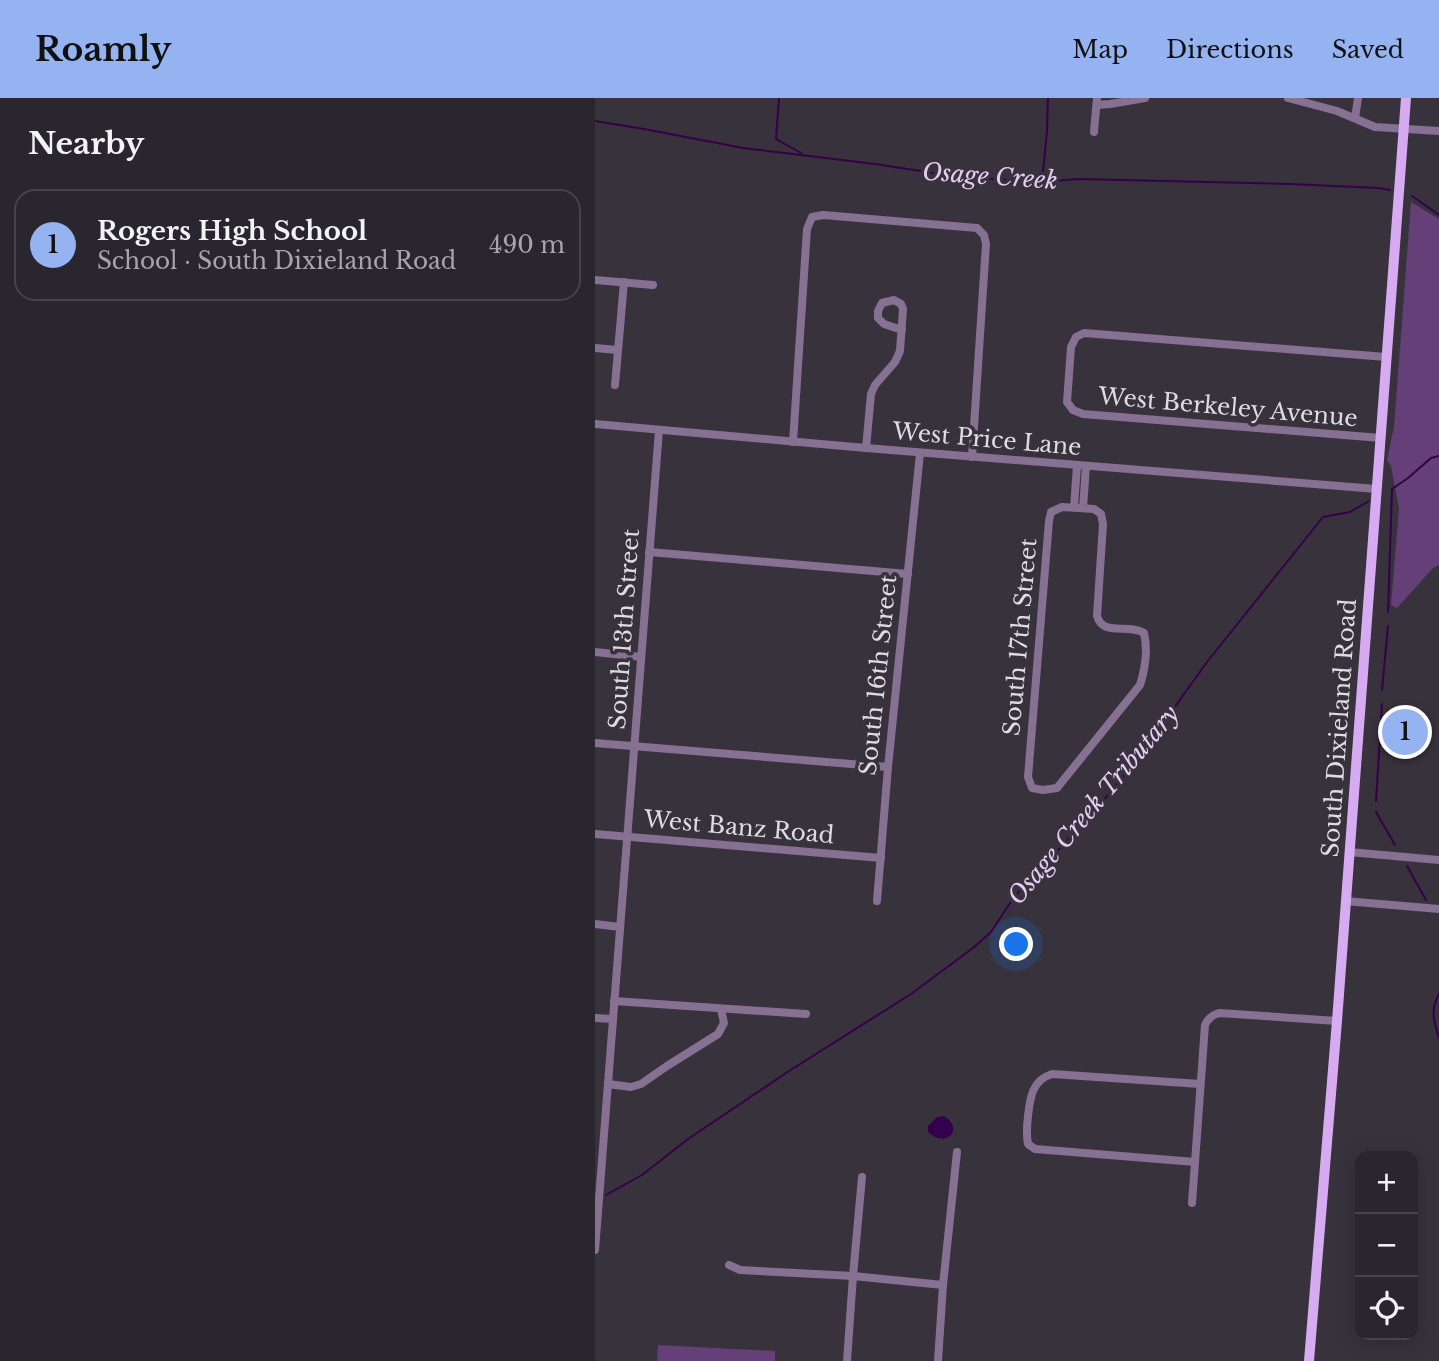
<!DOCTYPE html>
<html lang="en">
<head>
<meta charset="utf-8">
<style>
  :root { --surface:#2a262d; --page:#322e35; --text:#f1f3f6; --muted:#a5a5aa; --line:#464349; --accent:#95b2f1 }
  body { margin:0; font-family:"Libre Baskerville",serif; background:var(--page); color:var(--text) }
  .controls { position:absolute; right:21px; bottom:21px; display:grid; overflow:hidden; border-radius:14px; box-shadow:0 4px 18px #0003 }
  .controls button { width:63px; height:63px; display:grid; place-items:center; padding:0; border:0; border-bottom:2px solid var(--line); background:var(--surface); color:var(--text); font:35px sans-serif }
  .you { position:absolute; left:422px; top:847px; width:24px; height:24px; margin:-18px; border:5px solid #fff; border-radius:50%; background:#1a73e8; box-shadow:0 0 0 10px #1a73e833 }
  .badge { display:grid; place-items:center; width:46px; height:46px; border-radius:50%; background:var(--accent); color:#111; font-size:23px; font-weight:700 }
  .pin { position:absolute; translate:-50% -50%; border:4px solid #fff; box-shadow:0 2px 7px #0006 }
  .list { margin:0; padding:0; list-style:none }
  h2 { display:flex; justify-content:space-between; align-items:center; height:91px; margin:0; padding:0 28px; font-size:30px }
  h2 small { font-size:23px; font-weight:400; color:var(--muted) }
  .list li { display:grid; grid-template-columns:46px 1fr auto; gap:21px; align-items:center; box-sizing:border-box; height:112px; margin:0 14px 14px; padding:0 14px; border:2px solid var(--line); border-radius:21px }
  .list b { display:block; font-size:26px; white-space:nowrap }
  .list p { margin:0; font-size:23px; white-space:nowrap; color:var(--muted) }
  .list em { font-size:23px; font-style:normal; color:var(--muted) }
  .icon { flex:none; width:38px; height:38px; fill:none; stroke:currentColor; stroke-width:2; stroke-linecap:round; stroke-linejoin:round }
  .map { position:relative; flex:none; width:844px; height:1263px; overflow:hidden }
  header { display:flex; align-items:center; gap:42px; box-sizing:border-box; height:98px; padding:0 35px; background:var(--accent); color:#111 }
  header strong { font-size:33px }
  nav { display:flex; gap:38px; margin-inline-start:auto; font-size:24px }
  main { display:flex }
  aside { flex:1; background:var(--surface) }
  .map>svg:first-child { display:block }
</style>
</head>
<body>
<header>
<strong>Roamly</strong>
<nav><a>Map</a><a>Directions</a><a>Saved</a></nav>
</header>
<main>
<aside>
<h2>Nearby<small></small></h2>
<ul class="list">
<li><span class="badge">1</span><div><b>Rogers High School</b><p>School · South Dixieland Road</p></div><em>490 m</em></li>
</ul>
</aside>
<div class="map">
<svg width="844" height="1263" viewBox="0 0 844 1263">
  <rect width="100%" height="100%" fill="#38323c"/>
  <g fill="#643f78">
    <path d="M816 104 844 121V467L838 470 802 510 796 507 804 411 796 368 792 362 799 329Z"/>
    <path d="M63 1247 180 1253V1263H62Z"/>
  </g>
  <path fill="#35004b" d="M349 1018C370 1031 351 1051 333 1034V1028L342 1019Z"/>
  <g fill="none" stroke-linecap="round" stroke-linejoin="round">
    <g stroke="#35004b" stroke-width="2">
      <path d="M184 0 181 41 206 55"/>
      <path d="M0 23 49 31 148 50 280 66 365 79 447 84 483 81 696 86 783 90 795 92"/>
      <path d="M447 83 452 33 453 0"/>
      <path d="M817 98 844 117"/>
      <path d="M793 514 797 391 813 380 836 360 844 358"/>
      <path d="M787 592 793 528"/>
      <path d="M781 703 787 606"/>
      <path d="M781 714 800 747"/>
      <path d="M812 768 831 802"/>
      <path d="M844 896C835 912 839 924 844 940"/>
      <path d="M11 1097 47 1077 93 1041 194 973 316 896 378 850 396 834 419 799 498 715 541 663 612 564 728 419 755 414 774 403"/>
    </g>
    <g stroke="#867193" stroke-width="8">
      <path d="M693 0 742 13 780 29 844 33"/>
      <path d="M502 7 515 6 550 0"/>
      <path d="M760 20 763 0"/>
      <path d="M499 34 502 0"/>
      <path d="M0 182 58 187"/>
      <path d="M0 250 22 252"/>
      <path d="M20 287 29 184"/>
      <path d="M0 326 271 350 782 391"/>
      <path d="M786 340 488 316 478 312 472 304 476 249 481 239 489 235 791 259"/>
      <path d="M198 344 212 131 217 119 228 117 382 130 389 137 391 146 377 359"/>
      <path d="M271 350 276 296 280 287 300 264 305 253 308 211 306 206 299 202 287 205 283 213V220L289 226 307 232"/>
      <path d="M467 409 499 411 506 416 508 426 502 518C508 539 533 525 549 535 553 552 550 571 545 587L462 690 448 692 437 690 433 679 454 423 456 414Z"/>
      <path d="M479 409 482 368"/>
      <path d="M488 410 491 368"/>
      <path d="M54 454 313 476"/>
      <path d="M0 554 46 559"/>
      <path d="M0 645 293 669"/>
      <path d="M0 736 286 760"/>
      <path d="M754 754 844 762"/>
      <path d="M282 803 293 669 325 355"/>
      <path d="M750 803 844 811"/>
      <path d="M0 826 25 829"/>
      <path d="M19 903 211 916"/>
      <path d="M0 920 18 921"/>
      <path d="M13 986 36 989 46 986 72 968 123 936 129 925 126 911"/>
      <path d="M600 1064 440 1051 433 1046C431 1037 432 1027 433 1018 435 1000 437 982 457 976L605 986"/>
      <path d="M597 1105 610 927C613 920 617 917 624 915L742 923"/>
      <path d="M0 1152 64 332"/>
      <path d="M134 1167 145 1172 258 1178 348 1187"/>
      <path d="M252 1263 258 1178 267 1079"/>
      <path d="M343 1263 348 1187 362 1054"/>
    </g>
    <path stroke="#d7abf1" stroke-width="10" d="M714 1263 742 923 811 0"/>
  </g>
  <g text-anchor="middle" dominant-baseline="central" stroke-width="7" stroke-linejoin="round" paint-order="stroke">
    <g font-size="23" fill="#dfdbe2" stroke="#38323c">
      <text transform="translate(633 309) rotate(5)">West Berkeley Avenue</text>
      <text transform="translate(392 341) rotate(5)">West Price Lane</text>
      <text transform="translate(29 531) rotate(-86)">South 13th Street</text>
      <text transform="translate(425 539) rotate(-85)">South 17th Street</text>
      <text transform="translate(283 577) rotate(-84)">South 16th Street</text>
      <text transform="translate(744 630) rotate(-86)">South Dixieland Road</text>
      <text transform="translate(144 729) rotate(5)">West Banz Road</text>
    </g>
    <g font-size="24" font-style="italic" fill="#e5cbf4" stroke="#38323c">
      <text transform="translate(395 78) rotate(4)">Osage Creek</text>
      <text transform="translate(498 707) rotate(-50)">Osage Creek Tributary</text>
    </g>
  </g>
</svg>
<div class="controls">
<button>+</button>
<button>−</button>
<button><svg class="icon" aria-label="locate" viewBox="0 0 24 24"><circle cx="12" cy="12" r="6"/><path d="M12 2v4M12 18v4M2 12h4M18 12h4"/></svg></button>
</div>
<div class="you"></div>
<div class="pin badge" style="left:810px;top:634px">1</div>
</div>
</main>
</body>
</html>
